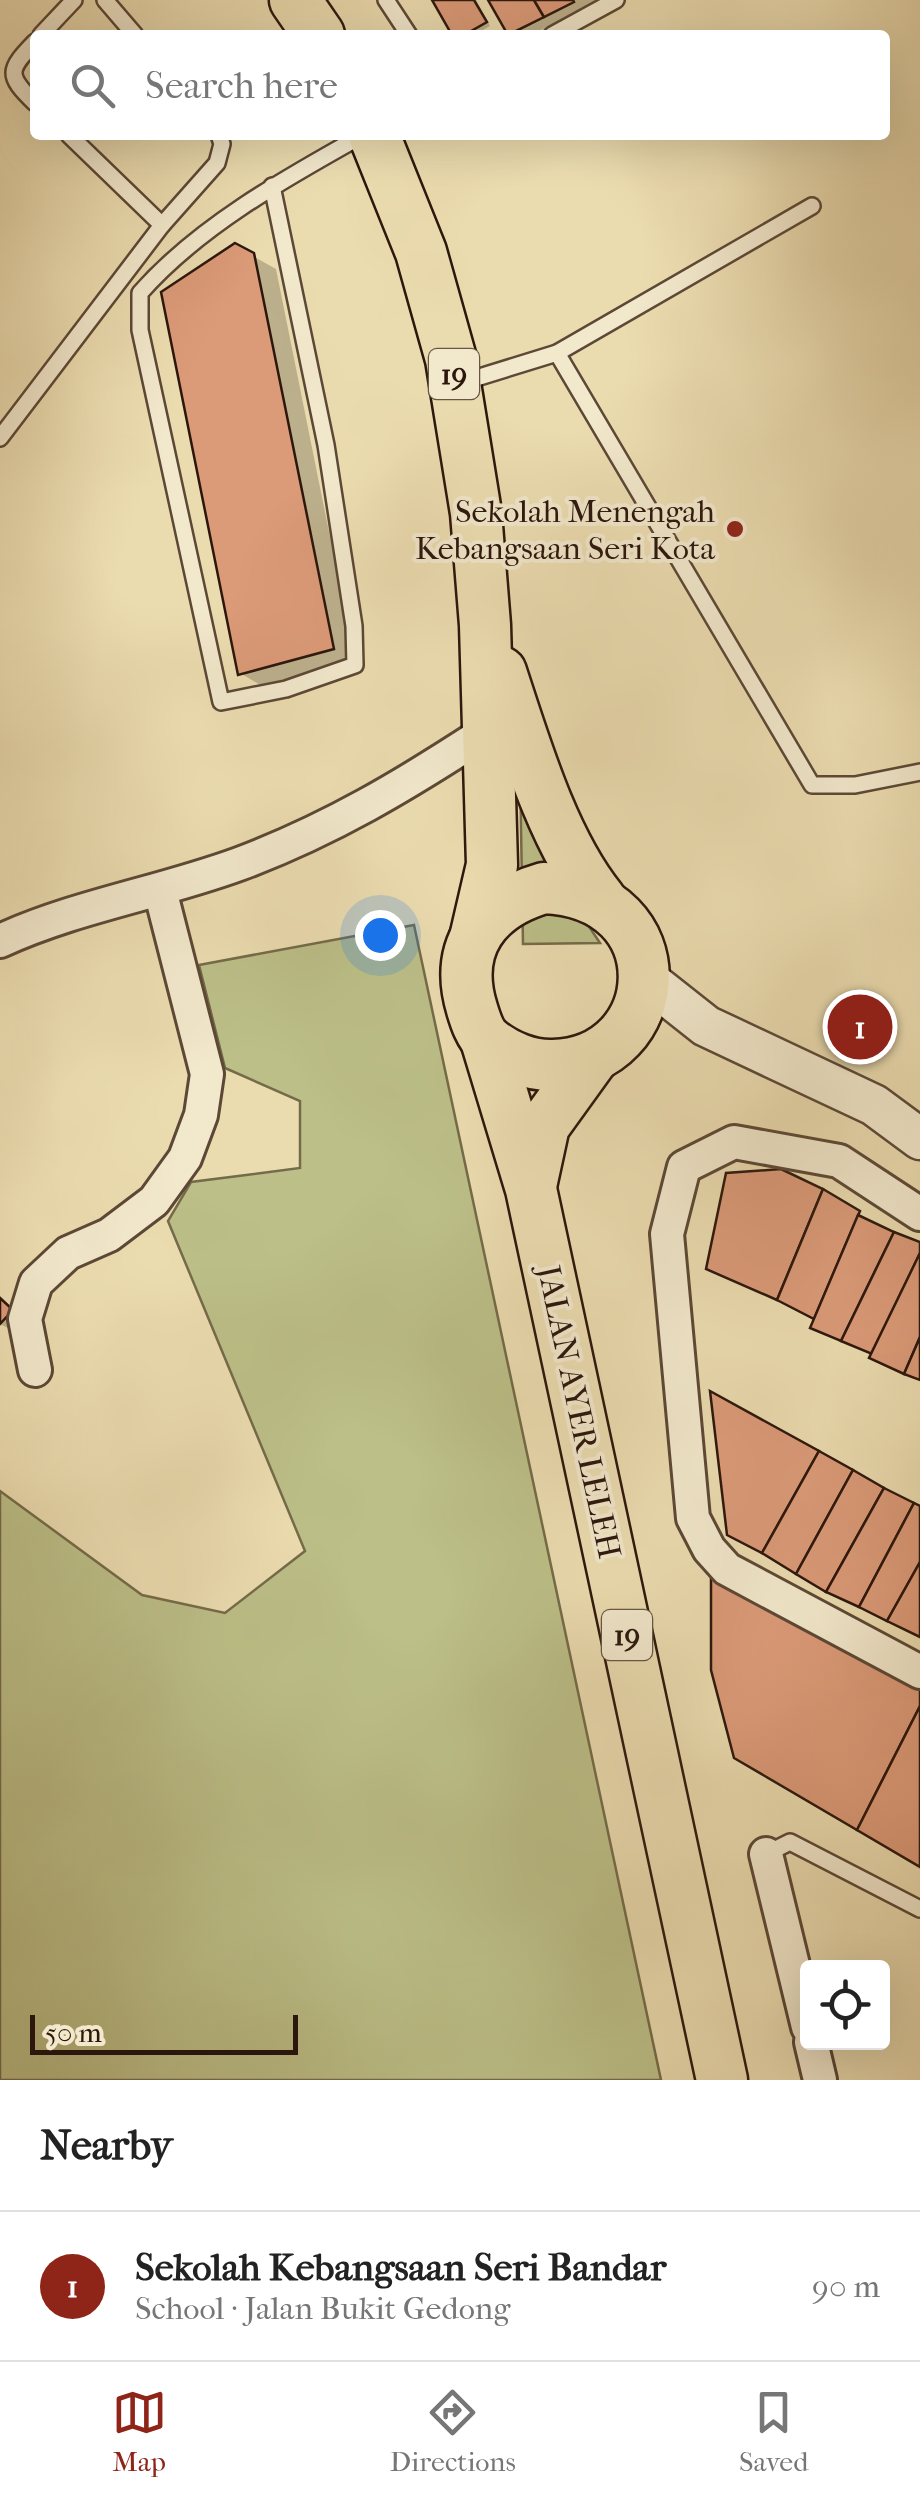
<!DOCTYPE html>
<html lang="en">
<head>
<meta charset="utf-8">
<style>
  :root { --surface:#fff; --page:#f6f6f6; --text:#222; --muted:#767676; --line:#e0e0e0; --accent:#8f2418 }
  body { margin:0; font-family:"IM FELL French Canon",serif; background:var(--page); color:var(--text) }
  .controls { position:absolute; right:30px; bottom:30px; display:grid; overflow:hidden; border-radius:10px; box-shadow:0 10px 40px #0002 }
  .controls button { width:90px; height:90px; display:grid; place-items:center; padding:0; border:0; border-bottom:2px solid var(--line); background:var(--surface); color:var(--text); font:50px sans-serif }
  .scale { position:absolute; left:30px; bottom:25px; width:268px; box-sizing:border-box; padding-left:10px; border:5px solid #2c170d; border-top:0; font-size:28px; line-height:35px; white-space:nowrap; color:#2c170d; -webkit-text-stroke:8px #f2e8cc; paint-order:stroke }
  .you { position:absolute; left:380px; top:935px; width:35px; height:35px; margin:-25px; border:8px solid #fff; border-radius:50%; background:#1a73e8; box-shadow:0 0 0 15px #1a73e833 }
  .badge { display:grid; place-items:center; width:65px; height:65px; border-radius:50%; background:var(--accent); color:#fff; font-size:32px; font-weight:700 }
  .pin { position:absolute; translate:-50% -50%; border:5px solid #fff; box-shadow:0 2px 10px #0006 }
  .list { margin:0; padding:0; list-style:none }
  h2 { display:flex; justify-content:space-between; align-items:center; height:130px; margin:0; padding:0 40px; font-size:42px }
  h2 small { font-size:32px; font-weight:400; color:var(--muted) }
  .list li { display:grid; grid-template-columns:65px 1fr auto; gap:30px; align-items:center; box-sizing:border-box; height:150px; padding:0 40px; border-top:2px solid var(--line) }
  .list b { display:block; font-size:38px; white-space:nowrap }
  .list p { margin:0; font-size:32px; white-space:nowrap; color:var(--muted) }
  .list em { font-size:32px; font-style:normal; color:var(--muted) }
  .icon { flex:none; width:55px; height:55px; fill:none; stroke:currentColor; stroke-width:2; stroke-linecap:round; stroke-linejoin:round }
  .map { position:relative; flex:none; width:920px; height:2080px; overflow:hidden }
  .search { position:absolute; background:var(--surface); box-shadow:0 10px 40px #0002; left:30px; right:30px; top:30px; height:110px; display:flex; align-items:center; gap:25px; box-sizing:border-box; padding:0 35px; border-radius:10px; color:var(--muted); font-size:38px }
  .sheet { height:280px; background:var(--surface) }
  nav { display:flex; justify-content:space-around; align-items:center; box-sizing:border-box; height:140px; border-top:2px solid var(--line); background:var(--surface); font-size:28px; color:var(--muted) }
  nav a { display:grid; justify-items:center; gap:5px }
  nav .on { color:var(--accent) }
  .map>svg:first-child { display:block }
</style>
</head>
<body>
<div class="map">
<svg width="920" height="2080" viewBox="0 0 920 2080">
  <rect width="100%" height="100%" fill="#ebdcb0"/>
  <filter id="stains"><feTurbulence type="fractalNoise" baseFrequency=".002" numOctaves="4"/><feColorMatrix values="0 0 0 0 .2 0 0 0 0 .09 0 0 0 0 .02 0 0 0 .5 -.17"/></filter>
  <radialGradient id="worn" r=".72"><stop offset=".6" stop-color="#630" stop-opacity="0"/><stop offset="1" stop-color="#630" stop-opacity=".3"/></radialGradient>
  <g fill="#bcbf88" stroke="#746b4a" stroke-width="2.5">
    <path d="M520 767 556 877 600 943 523 944Z"/>
    <path d="M414 925 661 2080H0V1491L142 1595 225 1613 305 1551 168 1221 191 1182 300 1168V1101L225 1068 199 965Z"/>
  </g>
  <g fill="#0003">
    <path d="M435 0H476L490 26 474 35H454Z"/>
    <path d="M491 0H599L531 35 510 33Z"/>
    <path d="M235 246 276 269 355 661 262 686 240 673Z"/>
    <path d="M0 1296 23 1318 12 1330 0 1324Z"/>
  </g>
  <g fill="#db9a78" stroke="#2c170d" stroke-width="2.5">
    <path d="M432 0H474L487 22 464 35H452Z"/>
    <path d="M488 0H534L544 17 508 35Z"/>
    <path d="M534 0H573L574 2 544 17Z"/>
    <path d="M235 243 254 253 334 649 238 675 161 292Z"/>
    <path d="M781 1169 823 1189 777 1300 706 1269 726 1173Z"/>
    <path d="M823 1189 860 1211 814 1319 777 1300Z"/>
    <path d="M858 1215 894 1232 841 1341 810 1328Z"/>
    <path d="M894 1232 920 1242V1253L872 1354 841 1341Z"/>
    <path d="M920 1253V1337L904 1374 869 1358Z"/>
    <path d="M0 1298 13 1310 0 1324Z"/>
    <path d="M920 1337V1380L904 1374Z"/>
    <path d="M710 1391 819 1451 762 1553 727 1535Z"/>
    <path d="M819 1451 853 1470 796 1574 762 1553Z"/>
    <path d="M853 1470 884 1488 826 1592 796 1574Z"/>
    <path d="M884 1488 914 1503 859 1607 826 1592Z"/>
    <path d="M914 1503 920 1506V1562L887 1621 859 1607Z"/>
    <path d="M920 1562V1637L887 1621Z"/>
    <path d="M711 1572 920 1682V1706L857 1830 734 1758 711 1670Z"/>
    <path d="M920 1706V1867L857 1830Z"/>
  </g>
  <g fill="none" stroke-linecap="round" stroke-linejoin="round">
    <g stroke="#5c4836" stroke-width="20">
      <g id="service">
        <path d="M105 0 135 35"/>
        <path d="M386 0 409 35"/>
        <path d="M41 35 74 0"/>
        <path d="M552 35 616 0"/>
        <path d="M35 42C8 70 6 75 35 103"/>
        <path d="M69 135 162 225"/>
        <path d="M272 186 326 445 354 626 355 665 286 689 221 702 140 330V293C199 226 286 178 363 135"/>
        <path d="M557 353 812 785H855L920 772"/>
        <path d="M460 383 557 353 812 206"/>
        <path d="M0 438 162 225 217 163 222 144 219 135"/>
        <path d="M766 1854 790 1842 920 1909"/>
      </g>
    </g>
    <g stroke="#5c4836" stroke-width="38">
      <g id="minor">
        <path d="M0 941C76 906 160 893 239 864 330 830 405 785 486 732"/>
        <path d="M920 1214 839 1161 734 1142 684 1167 667 1234 693 1518 709 1549 727 1569 920 1672"/>
        <path d="M35 1370 25 1319 36 1283 68 1253 109 1235 154 1201 185 1158 201 1115 207 1074 160 890"/>
        <path d="M766 1854 808 2027"/>
        <path d="M811 2042 820 2080"/>
      </g>
    </g>
    <g stroke="#5c4836" stroke-width="45">
      <path id="tertiary" d="M644 977 706 1026 874 1105 920 1139"/>
    </g>
    <g stroke="#2c170d" stroke-width="55">
      <g id="primary">
        <path d="M295 0 319 35"/>
        <path d="M374 135 421 252 451 359 476 513 485 625 492 865 476 934"/>
        <path d="M501 672C525 745 553 841 601 900"/>
        <path d="M544 888C682 894 669 1062 553 1065 531 1066 506 1056 489 1042 480 1035 475 1019 472 1009 453 947 485 905 544 888Z"/>
        <path d="M486 1040 531 1189 722 2080"/>
        <path d="M531 1186 544 1126 593 1058"/>
      </g>
    </g>
    <use href="#service" stroke="#f2e8cc" stroke-width="15"/>
    <use href="#minor" stroke="#f2e8cc" stroke-width="32"/>
    <use href="#tertiary" stroke="#f2e8cc" stroke-width="40"/>
    <use href="#primary" stroke="#ebdcb0" stroke-width="50"/>
  </g>
  <circle fill="#8f2418" stroke="#f2e8cc" stroke-width="4" cx="735" cy="529" r="10"/>
  <g text-anchor="middle" dominant-baseline="central" stroke-width="8" stroke-linejoin="round" paint-order="stroke">
    <g fill="#f2e8cc" stroke="#675646" stroke-width="2.5">
      <rect x="429" y="349" width="50" height="50" rx="8"/>
      <rect x="602" y="1610" width="50" height="50" rx="8"/>
    </g>
    <g font-size="30" font-weight="bold" fill="#2c170d">
      <text x="454" y="374">19</text>
      <text x="627" y="1635">19</text>
    </g>
    <g font-size="32" fill="#2c170d" stroke="#f2e8cc" text-anchor="end">
      <text x="715" y="511">Sekolah Menengah<tspan x="715" dy="37">Kebangsaan Seri Kota</tspan></text>
    </g>
    <g font-size="32" fill="#2c170d" stroke="#f2e8cc">
      <text transform="translate(579 1412) rotate(78)">JALAN AYER LELEH</text>
    </g>
  </g>
  <rect width="100%" height="100%" filter="url(#stains)"/>
  <rect width="100%" height="100%" fill="url(#worn)"/>
</svg>
<div class="controls">
<button><svg class="icon" aria-label="locate" viewBox="0 0 24 24"><circle cx="12" cy="12" r="6"/><path d="M12 2v4M12 18v4M2 12h4M18 12h4"/></svg></button>
</div>
<div class="scale">50 m</div>
<div class="you"></div>
<div class="pin badge" style="left:860px;top:1027px">1</div>
<div class="search"><svg class="icon" aria-label="search" viewBox="0 0 24 24"><circle cx="10" cy="10" r="6"/><path d="M15 15l6 6"/></svg>Search here</div>
</div>
<section class="sheet">
<h2>Nearby<small></small></h2>
<ul class="list">
<li><span class="badge">1</span><div><b>Sekolah Kebangsaan Seri Bandar</b><p>School · Jalan Bukit Gedong</p></div><em>90 m</em></li>
</ul>
</section>
<nav>
<a class="on"><svg class="icon" aria-label="map" viewBox="0 0 24 24"><path d="M3 6l6-2 6 2 6-2v14l-6 2-6-2-6 2zM9 4v14M15 6v14"/></svg>Map</a>
<a><svg class="icon" aria-label="directions" viewBox="0 0 24 24"><path d="M12 3l9 9-9 9-9-9zM9 14v-3h6M13 9l2 2-2 2"/></svg>Directions</a>
<a><svg class="icon" aria-label="saved" viewBox="0 0 24 24"><path d="M7 4h10v16l-5-4-5 4z"/></svg>Saved</a>
</nav>
</body>
</html>
